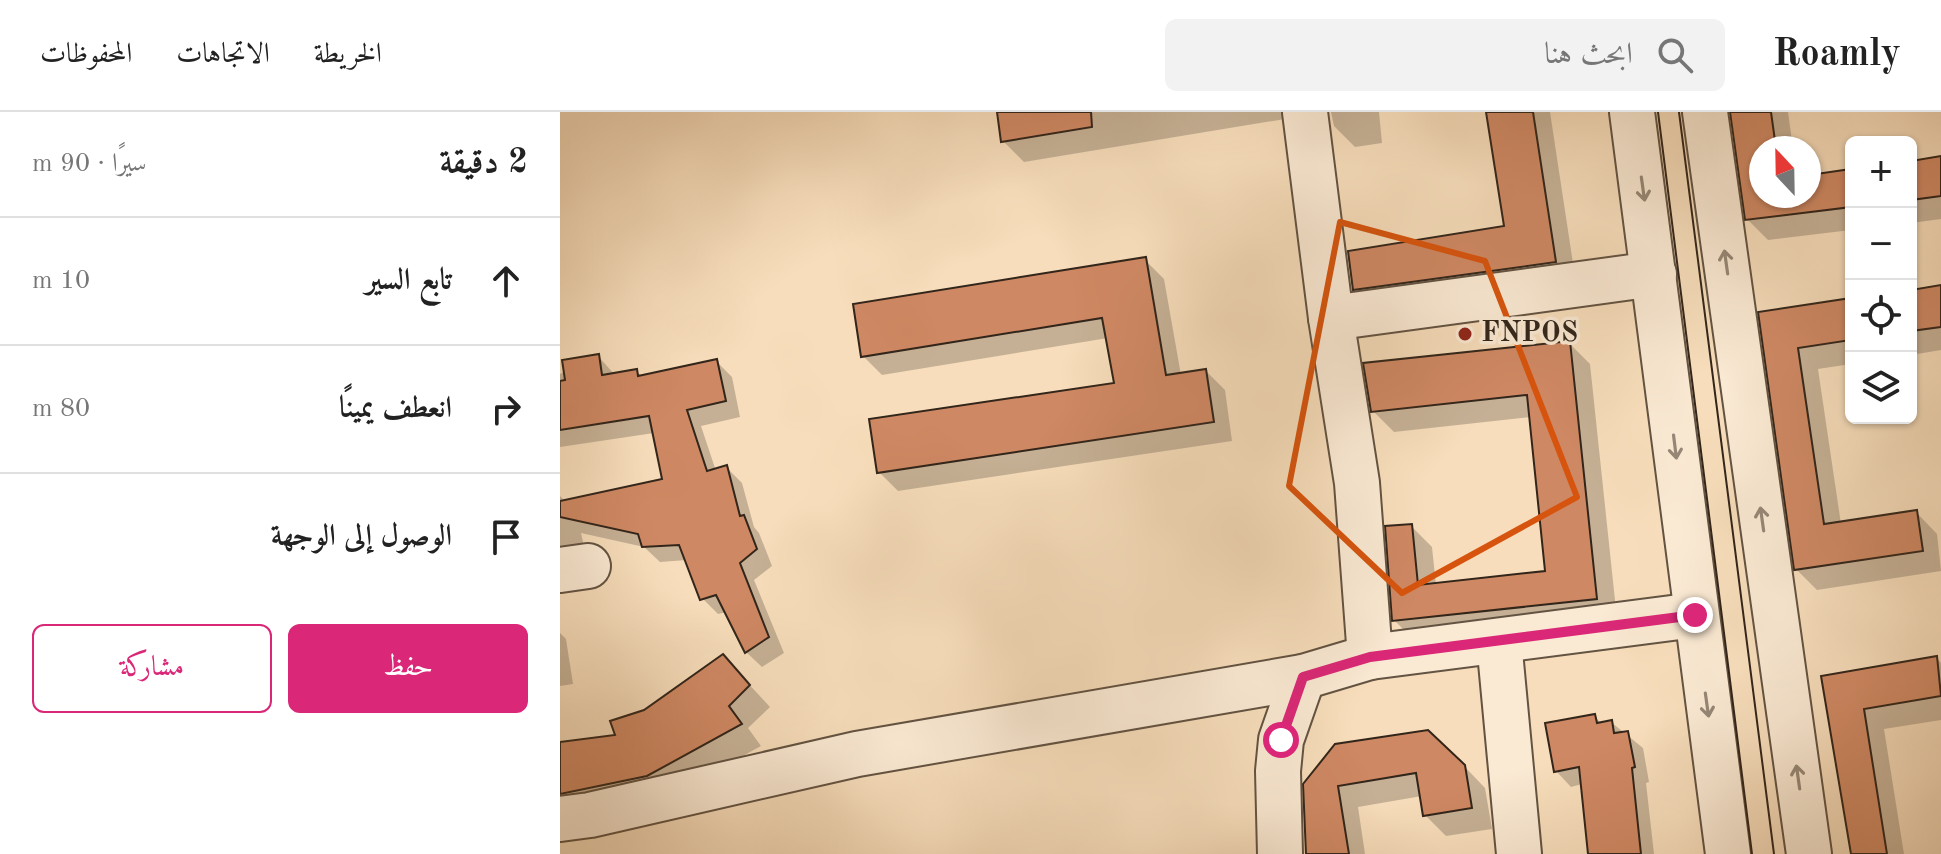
<!DOCTYPE html>
<html lang="ar">
<head>
<meta charset="utf-8">
<style>
  :root { --surface:#fff; --page:#f2f2f2; --text:#222; --muted:#767676; --line:#e0e0e0; --accent:#db2777 }
  body { margin:0; font-family:"Old Standard TT",Amiri,serif; background:var(--page); color:var(--text); direction:rtl }
  .controls { position:absolute; right:24px; top:24px; display:grid; overflow:hidden; border-radius:12px; box-shadow:0 2px 6px #0004 }
  .controls button { width:72px; height:72px; display:grid; place-items:center; padding:0; border:0; border-bottom:2px solid var(--line); background:var(--surface); color:var(--text); font:40px sans-serif }
  .compass { position:absolute; left:1189px; top:24px; width:72px; height:72px; border-radius:50%; background:var(--surface); box-shadow:0 2px 6px #0004; rotate:338deg }
  .stop { position:absolute; width:24px; height:24px; margin:-18px; border:6px solid #db2777; border-radius:50%; background:#fff }
  .stop.end { background:#db2777; border-color:#fff; box-shadow:0 2px 8px #0008 }
  .list { margin:0; padding:0; list-style:none }
  h2 { display:flex; justify-content:space-between; align-items:center; height:104px; margin:0; padding:0 32px; font-size:34px }
  h2 small { font-size:26px; font-weight:400; color:var(--muted) }
  .list li { display:grid; grid-template-columns:52px 1fr auto; gap:24px; align-items:center; box-sizing:border-box; height:128px; padding:0 32px; border-top:2px solid var(--line) }
  .list b { display:block; font-size:30px; white-space:nowrap }
  .list em { font-size:26px; font-style:normal; color:var(--muted) }
  .actions { display:flex; gap:16px; padding:24px 32px }
  .actions a { flex:1; padding:18px 0; border:2px solid var(--accent); border-radius:12px; text-align:center; font-size:28px; color:var(--accent) }
  .actions .main { background:var(--accent); color:#fff }
  .icon { flex:none; width:44px; height:44px; fill:none; stroke:currentColor; stroke-width:2; stroke-linecap:round; stroke-linejoin:round }
  .map { position:relative; flex:none; width:1381px; height:742px; overflow:hidden; direction:ltr }
  header { display:flex; align-items:center; gap:48px; box-sizing:border-box; height:112px; padding:0 40px; background:var(--surface); border-bottom:2px solid var(--line) }
  header strong { font-size:38px }
  nav { display:flex; gap:44px; margin-inline-start:auto; font-size:28px }
  .search { width:560px; height:72px; background:var(--page); display:flex; align-items:center; gap:20px; box-sizing:border-box; padding:0 28px; border-radius:12px; color:var(--muted); font-size:30px }
  main { display:flex }
  aside { flex:1; background:var(--surface) }
  .map>svg:first-child { display:block }
</style>
</head>
<body>
<header>
<strong>Roamly</strong>
<div class="search"><svg class="icon" aria-label="search" viewBox="0 0 24 24"><circle cx="10" cy="10" r="6"/><path d="M15 15l6 6"/></svg>ابحث هنا</div>
<nav><a>الخريطة</a><a>الاتجاهات</a><a>المحفوظات</a></nav>
</header>
<main>
<div class="map">
<svg width="1381" height="742" viewBox="0 0 1381 742">
  <rect width="100%" height="100%" fill="#f7ddbb"/>
  <filter id="stains"><feTurbulence type="fractalNoise" baseFrequency=".0025" numOctaves="4"/><feColorMatrix values="0 0 0 0 .2 0 0 0 0 .09 0 0 0 0 .02 0 0 0 .5 -.17"/></filter>
  <radialGradient id="worn" r=".72"><stop offset=".6" stop-color="#630" stop-opacity="0"/><stop offset="1" stop-color="#630" stop-opacity=".3"/></radialGradient>
  <g fill="#0003">
    <path d="M439 0H756L749 3 464 50 443 29Z"/>
    <path d="M771 0H819L822 31 795 35 774 14Z"/>
    <path d="M928 0H990L1016 171 816 198 795 177 946 116Z"/>
    <path d="M1170 0H1228L1233 36H1201V84H1249V65L1291 59V118L1208 128 1187 107Z"/>
    <path d="M1381 46V107L1351 111V51Z"/>
    <path d="M585 148 604 167 621 263 646 259 665 278 672 329 338 379 319 360 556 272 548 226 322 263 303 244Z"/>
    <path d="M1381 175V238L1351 243V180Z"/>
    <path d="M1291 188V252L1258 257 1281 412 1356 400 1377 422 1381 459 1257 478 1236 457 1201 202Z"/>
    <path d="M1009 231 1030 252 1057 507 855 529 834 508 851 414 872 435 876 473 987 461 971 305 834 320 813 299Z"/>
    <path d="M38 244 55 263 76 259 83 265 156 249 172 265 180 305 141 314 156 359 166 355 182 371 194 415 199 421 212 454 194 468 224 541 202 555 186 540 167 500 158 502 142 486 127 448 100 450 84 435 21 421 25 439 0 457V384L6 390 104 368 94 321 0 335V262Z"/>
    <path d="M0 521 6 527 13 572 0 574Z"/>
    <path d="M163 544 210 595 188 616 201 634 108 685 0 703V632L58 624 85 599Z"/>
    <path d="M1377 546 1381 551V608L1324 617 1344 742H1293L1264 565Z"/>
    <path d="M1034 604 1042 612 1051 610 1083 636 1089 670 1086 671 1094 742H1030L1022 672 1011 675 996 659Z"/>
    <path d="M904 654 925 676 932 717 886 724 865 703 862 684 798 695 805 742H748L745 673Z"/>
  </g>
  <g fill="#ce8863" stroke="#32251a" stroke-width="2">
    <path d="M437 0H531L532 15 441 30Z"/>
    <path d="M926 0H973L996 150 793 178 788 139 944 114Z"/>
    <path d="M1170 0H1211L1216 36H1201V84H1249V63L1291 57V95L1185 108Z"/>
    <path d="M1381 44V84L1351 88V49Z"/>
    <path d="M586 145 606 263 646 257 654 310 317 361 309 307 554 271 542 206 301 245 293 192Z"/>
    <path d="M1381 173V215L1351 219V178Z"/>
    <path d="M1291 186V228L1238 236 1264 412 1357 398 1363 439 1234 458 1198 200Z"/>
    <path d="M1010 229 1037 487 832 509 825 414 852 412 858 473 985 459 967 283 811 300 803 251Z"/>
    <path d="M39 242 42 263 77 257 78 264 157 247 166 289 127 298 147 359 167 353 180 404 184 403 197 437 180 451 209 525 185 541 156 483 140 488 119 433 82 435 78 422 0 405V389L102 367 89 304 0 318V269L5 268 2 248Z"/>
    <path d="M163 542 190 573 169 594 182 612 87 664 0 682V630L55 623 50 609 84 598Z"/>
    <path d="M1377 544 1381 584 1304 597 1327 742H1291L1261 564Z"/>
    <path d="M1035 602 1037 611 1052 608 1054 621 1068 619 1075 655 1072 656 1081 742H1028L1019 655 994 660 985 611Z"/>
    <path d="M868 618 905 653 912 696 863 704 856 661 778 674 789 742H746L743 672 775 632Z"/>
  </g>
  <g fill="none" stroke-linecap="round" stroke-linejoin="round">
    <g stroke="#635342" stroke-width="48">
      <g id="minor">
        <path d="M745 0 771 206"/>
        <path d="M1072 0 1168 742"/>
        <path d="M1145 0 1249 742"/>
        <path d="M0 458 28 454"/>
        <path d="M939 529 959 742"/>
        <path d="M810 545 797 371 771 206 1094 162"/>
        <path d="M0 707 30 703 297 642 743 565 810 545 1135 503"/>
        <path d="M720 742 718 659 721 628 743 565"/>
      </g>
    </g>
    <use href="#minor" stroke="#fae9d3" stroke-width="44"/>
    <g stroke="#32251a" stroke-width="2">
      <path d="M1098 0 1192 742"/>
      <path d="M1119 0 1214 742"/>
    </g>
  </g>
  <defs><path id="oneway-shaft" d="M-6 0H5M1.5-3L5.5 0L1.5 3" fill="none" stroke-width="1.6" stroke-linecap="round" stroke-linejoin="round" transform="scale(2)"/></defs>
  <g stroke="#968776">
    <use href="#oneway-shaft" transform="translate(1083 77) rotate(82)"/>
    <use href="#oneway-shaft" transform="translate(1166 150) rotate(-98)"/>
    <use href="#oneway-shaft" transform="translate(1115 335) rotate(83)"/>
    <use href="#oneway-shaft" transform="translate(1202 407) rotate(-98)"/>
    <use href="#oneway-shaft" transform="translate(1147 593) rotate(82)"/>
    <use href="#oneway-shaft" transform="translate(1238 665) rotate(-98)"/>
  </g>
  <g fill="none" stroke-linecap="round" stroke-linejoin="round">
    <path stroke="#db2777" stroke-width="10" d="M721 628 743 565 810 545 1135 503"/>
  </g>
  <path fill="none" stroke="#d6540d" stroke-width="6" stroke-linejoin="round" d="M780 110 925 149 1017 385 842 481 729 374Z"/>
  <circle fill="#8f2418" stroke="#fae9d3" stroke-width="3" cx="905" cy="222" r="8"/>
  <g text-anchor="middle" dominant-baseline="central" stroke-width="7" stroke-linejoin="round" paint-order="stroke">
    <g font-size="28" font-weight="bold" fill="#32251a" stroke="#fae9d3" text-anchor="start">
      <text x="921" y="222">FNPOS</text>
    </g>
  </g>
  <rect width="100%" height="100%" filter="url(#stains)"/>
  <rect width="100%" height="100%" fill="url(#worn)"/>
</svg>
<div class="controls">
<button>+</button>
<button>−</button>
<button><svg class="icon" aria-label="locate" viewBox="0 0 24 24"><circle cx="12" cy="12" r="6"/><path d="M12 2v4M12 18v4M2 12h4M18 12h4"/></svg></button>
<button><svg class="icon" aria-label="layers" viewBox="0 0 24 24"><path d="M12 4l9 5-9 5-9-5zM3 14l9 5 9-5"/></svg></button>
</div>
<svg class="compass" viewBox="-18 -18 36 36"><path d="M0-13l5 13h-10z" fill="#e53935"/><path d="M0 13l5-13h-10z" fill="#767676"/></svg>
<div class="stop" style="left:721px;top:628px"></div>
<div class="stop end" style="left:1135px;top:503px"></div>
</div>
<aside>
<h2>2 دقيقة<small>سيرًا · 90 m</small></h2>
<ul class="list">
<li><svg class="icon" aria-label="ahead" viewBox="0 0 24 24"><path d="M12 20V5M6 11l6-6 6 6"/></svg><div><b>تابع السير</b></div><em>10 m</em></li>
<li><svg class="icon" aria-label="right" viewBox="0 0 24 24"><path d="M7 20v-9h11M14 6l5 5-5 5"/></svg><div><b>انعطف يمينًا</b></div><em>80 m</em></li>
<li><svg class="icon" aria-label="arrive" viewBox="0 0 24 24"><path d="M6 21V4h12l-3 4 3 4H6"/></svg><div><b>الوصول إلى الوجهة</b></div></li>
</ul>
<div class="actions"><a class="main">حفظ</a><a>مشاركة</a></div>
</aside>
</main>
</body>
</html>
